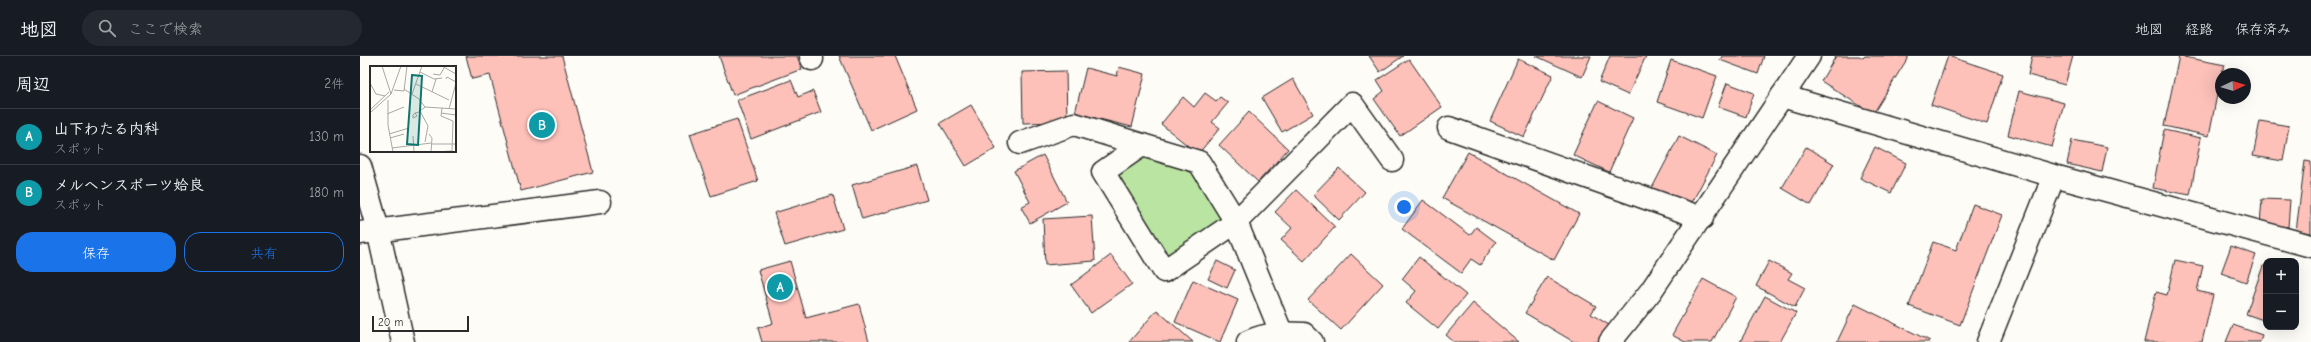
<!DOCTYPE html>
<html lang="ja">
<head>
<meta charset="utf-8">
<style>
  :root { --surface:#171b24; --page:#242831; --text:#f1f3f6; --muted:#9ea1a6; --line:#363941; --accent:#1a73e8 }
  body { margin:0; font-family:"Comic Neue","Klee One",sans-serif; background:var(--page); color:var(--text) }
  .controls { position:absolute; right:12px; bottom:12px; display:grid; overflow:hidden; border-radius:8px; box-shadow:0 4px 16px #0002 }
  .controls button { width:36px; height:36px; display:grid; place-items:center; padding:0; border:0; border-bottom:1px solid var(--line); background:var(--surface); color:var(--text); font:20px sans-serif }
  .compass { position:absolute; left:1855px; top:12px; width:36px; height:36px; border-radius:50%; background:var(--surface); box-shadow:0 4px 16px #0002; rotate:86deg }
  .scale { position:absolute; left:12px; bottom:10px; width:97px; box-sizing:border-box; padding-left:4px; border:2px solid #2b2b2b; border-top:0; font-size:11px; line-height:14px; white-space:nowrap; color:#2b2b2b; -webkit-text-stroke:3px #fdfcf7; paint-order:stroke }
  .you { position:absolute; left:1044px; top:151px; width:14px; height:14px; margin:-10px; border:3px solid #fff; border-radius:50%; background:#1a73e8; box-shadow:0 0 0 6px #1a73e833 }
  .badge { display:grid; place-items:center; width:26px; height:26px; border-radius:50%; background:var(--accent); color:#fff; font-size:13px; font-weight:700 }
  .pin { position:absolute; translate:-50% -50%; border:2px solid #fff; box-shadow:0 1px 4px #0006 }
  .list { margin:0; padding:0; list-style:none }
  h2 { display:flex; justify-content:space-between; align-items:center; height:52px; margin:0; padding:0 16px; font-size:17px }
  h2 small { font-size:13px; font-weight:400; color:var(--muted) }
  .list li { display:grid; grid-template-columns:26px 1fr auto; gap:12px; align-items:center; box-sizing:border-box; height:56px; padding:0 16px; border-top:1px solid var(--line) }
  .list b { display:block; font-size:15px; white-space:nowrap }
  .list p { margin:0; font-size:13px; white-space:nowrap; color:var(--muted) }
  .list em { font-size:13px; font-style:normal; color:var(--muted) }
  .actions { display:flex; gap:8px; padding:12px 16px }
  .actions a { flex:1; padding:9px 0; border:1px solid var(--accent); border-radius:16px; text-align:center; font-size:14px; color:var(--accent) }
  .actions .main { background:var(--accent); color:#fff }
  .icon { flex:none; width:22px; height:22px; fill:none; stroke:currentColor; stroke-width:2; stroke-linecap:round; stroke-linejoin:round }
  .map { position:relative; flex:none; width:1951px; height:286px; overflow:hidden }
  header { display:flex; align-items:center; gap:24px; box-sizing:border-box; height:56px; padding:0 20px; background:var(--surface); border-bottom:1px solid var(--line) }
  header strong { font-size:19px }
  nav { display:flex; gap:22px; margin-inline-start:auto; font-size:14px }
  .search { width:280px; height:36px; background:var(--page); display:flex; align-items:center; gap:10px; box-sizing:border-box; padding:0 14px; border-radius:22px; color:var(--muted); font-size:15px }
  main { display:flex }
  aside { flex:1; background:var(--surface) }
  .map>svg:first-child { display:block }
</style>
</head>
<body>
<header>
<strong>地図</strong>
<div class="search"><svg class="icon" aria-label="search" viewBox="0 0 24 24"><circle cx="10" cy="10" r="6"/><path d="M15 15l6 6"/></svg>ここで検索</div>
<nav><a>地図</a><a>経路</a><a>保存済み</a></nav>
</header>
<main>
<aside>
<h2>周辺<small>2件</small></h2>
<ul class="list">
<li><span class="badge" style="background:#0f9aa8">A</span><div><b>山下わたる内科</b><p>スポット</p></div><em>130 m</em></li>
<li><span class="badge" style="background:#0f9aa8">B</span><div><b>メルヘンスポーツ姶良</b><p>スポット</p></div><em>180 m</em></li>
</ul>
<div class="actions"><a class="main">保存</a><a>共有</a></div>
</aside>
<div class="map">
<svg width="1951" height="286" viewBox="0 0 1951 286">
  <rect width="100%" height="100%" fill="#fdfcf7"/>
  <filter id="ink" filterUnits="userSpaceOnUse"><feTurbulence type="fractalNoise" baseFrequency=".025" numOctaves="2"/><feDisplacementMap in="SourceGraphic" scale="8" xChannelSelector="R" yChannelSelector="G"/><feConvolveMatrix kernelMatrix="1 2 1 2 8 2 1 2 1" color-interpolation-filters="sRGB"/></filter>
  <g filter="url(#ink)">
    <path fill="#bae4a1" stroke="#728866" d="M783 99 838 113 871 165 806 207 751 120Z"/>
    <g fill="#fdc1ba" stroke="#2b2b2b">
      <path d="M106 0H202L233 116 161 135 130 19 112 23Z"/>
      <path d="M359 0H437L442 13 373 39Z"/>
      <path d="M479 0H535L557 53 511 74Z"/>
      <path d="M1009 0H1043L1020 16Z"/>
      <path d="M1176 0H1231L1222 21Z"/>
      <path d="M1250 0H1286L1268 39 1239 26Z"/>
      <path d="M1362 0H1404L1398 18 1360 4Z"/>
      <path d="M1476 0H1499L1503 2 1505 0H1549L1513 58 1461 25Z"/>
      <path d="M1588 0 1643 18 1627 68 1571 49Z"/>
      <path d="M1672 0H1713L1705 29 1668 19Z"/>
      <path d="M1819 0 1865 9 1861 18 1849 80 1804 70Z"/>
      <path d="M1049 3 1082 51 1040 80 1014 43 1024 35 1017 24Z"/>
      <path d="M1158 3 1193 19 1164 81 1130 65Z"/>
      <path d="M1311 4 1357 20 1342 62 1297 46Z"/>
      <path d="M759 11 785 18 772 71 715 57 726 12 757 20Z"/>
      <path d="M706 15 707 66 663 67 662 16Z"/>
      <path d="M933 23 953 58 922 76 902 42Z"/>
      <path d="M431 24 438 41 453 35 461 56 391 83 377 44Z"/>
      <path d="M1367 27 1394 37 1386 61 1358 51Z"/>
      <path d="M1659 35 1704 47 1692 91 1648 79Z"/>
      <path d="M845 37 856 45 860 41 868 47 852 66 860 72 838 98 801 68 823 41 834 51Z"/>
      <path d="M1238 45 1273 62 1249 116 1213 99Z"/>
      <path d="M611 49 636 92 606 110 580 67Z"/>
      <path d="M889 56 928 93 898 126 859 89Z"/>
      <path d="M377 63 398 125 351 140 330 78Z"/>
      <path d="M1900 65 1929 70 1923 105 1893 100Z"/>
      <path d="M1804 74 1841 82 1830 139 1793 132Z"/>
      <path d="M1319 80 1357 99 1328 154 1291 134Z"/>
      <path d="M1712 84 1747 91 1742 116 1707 108Z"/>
      <path d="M1446 91 1474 108 1451 149 1422 132Z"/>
      <path d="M1515 91 1546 107 1531 137 1500 122Z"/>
      <path d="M1108 96 1219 158 1194 204 1082 142Z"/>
      <path d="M683 99 707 146 670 167 661 151 670 146 654 115Z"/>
      <path d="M1945 105 1951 106V177L1936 175Z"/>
      <path d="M557 110 567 144 502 163 492 129Z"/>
      <path d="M979 112 1005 136 979 164 953 139Z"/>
      <path d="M936 134 975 171 944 205 921 184 932 172 915 156Z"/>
      <path d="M473 139 483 173 425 190 414 157Z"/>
      <path d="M1902 143 1930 144 1928 171 1900 169Z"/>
      <path d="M1063 144 1110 179 1116 171 1136 186 1120 209 1111 203 1101 217 1042 173Z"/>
      <path d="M1613 148 1642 159 1600 269 1549 250 1573 186 1596 194Z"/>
      <path d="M732 160 735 205 685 209 683 163Z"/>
      <path d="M1871 190 1896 199 1886 226 1861 217Z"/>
      <path d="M991 198 1023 228 981 274 948 244Z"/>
      <path d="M751 199 772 228 731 257 711 229Z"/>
      <path d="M1059 201 1106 239 1078 273 1046 247 1056 235 1042 223Z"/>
      <path d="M1815 204 1843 210 1837 235 1853 239 1842 286H1784L1796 236 1807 239Z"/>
      <path d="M430 205 446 262 499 248 509 286H402L398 272 413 267 398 214Z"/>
      <path d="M857 205 875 214 867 232 848 223Z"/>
      <path d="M1409 205 1432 217 1428 223 1445 232 1435 251 1396 230Z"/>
      <path d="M1903 210H1906V265L1886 258Z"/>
      <path d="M1187 221 1236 250 1231 258 1249 269 1239 286H1214L1165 257Z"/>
      <path d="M1343 223 1376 241 1352 286H1325L1312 279Z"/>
      <path d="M833 224 878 244 860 286 815 266Z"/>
      <path d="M1405 240 1436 257 1420 286H1380Z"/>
      <path d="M1113 247 1159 286H1094L1086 279Z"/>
      <path d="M1495 248 1570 285 1569 286H1477Z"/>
      <path d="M797 254 833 286H769Z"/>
      <path d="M1873 269 1902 279 1900 286H1866Z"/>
    </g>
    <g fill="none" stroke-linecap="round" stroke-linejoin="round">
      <g stroke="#2b2b2b" stroke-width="25">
        <g id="street">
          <path d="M451 0 452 3"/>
          <path d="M1422 40 1694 120 1951 190"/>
          <path d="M1089 72 1342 162"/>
          <path d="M660 87 714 68 782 89"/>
          <path d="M0 177 240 146"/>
          <path d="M921 276 876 166 839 106 782 89 743 116 804 215 876 166 992 48 1032 104"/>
          <path d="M888 286C907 277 923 277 944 278L952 286"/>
          <path d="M1250 286 1291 235 1449 0"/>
          <path d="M1628 286 1694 120"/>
        </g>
      </g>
      <g stroke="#2b2b2b" stroke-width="25">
        <path id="secondary" d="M0 110 18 174 43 286"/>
      </g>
      <use href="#street" stroke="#fdfcf7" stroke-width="22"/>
      <use href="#secondary" stroke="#fdfcf7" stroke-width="22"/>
    </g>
  </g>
  <g transform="translate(10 10)">
    <rect width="86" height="86" fill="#fdfcf7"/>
    <path fill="none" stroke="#a9a8a5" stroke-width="1" d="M12 0 21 28M72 0 86 8M50 6 64 13 72 12M63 8 70 9 74 2M76 13 77 11 86 16M0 17 6 28 15 30M46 18 79 34M34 23 49 33 55 41M24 24 34 25 37 0M62 26 66 13M42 28 52 0M18 34V59L23 86M79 43 86 17M0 44 19 26M0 47 21 28 31 0M45 47 47 50 43 52V49L45 47 49 46M71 47 86 49M17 48 34 41M19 68 39 62M59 68 62 72 61 86M43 70 44 86M20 72 34 68M55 76 58 60 50 45 55 41 86 43M61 78H86M22 82 61 77M64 86 82 85 83 55 71 50 72 42"/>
    <path fill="#0f766e" fill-opacity="0.15" stroke="#0f766e" stroke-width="2" d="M42 9 52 10 48 79 37 78Z"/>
    <rect width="86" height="86" fill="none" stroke="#2b2b2b" stroke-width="2"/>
  </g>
</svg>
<div class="controls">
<button>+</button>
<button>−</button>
</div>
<svg class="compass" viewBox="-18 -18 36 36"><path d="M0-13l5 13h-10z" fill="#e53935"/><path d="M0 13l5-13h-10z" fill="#9ea1a6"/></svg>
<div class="scale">20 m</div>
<div class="you"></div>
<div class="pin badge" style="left:420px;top:231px;background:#0f9aa8">A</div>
<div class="pin badge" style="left:182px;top:69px;background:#0f9aa8">B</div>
</div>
</main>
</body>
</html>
